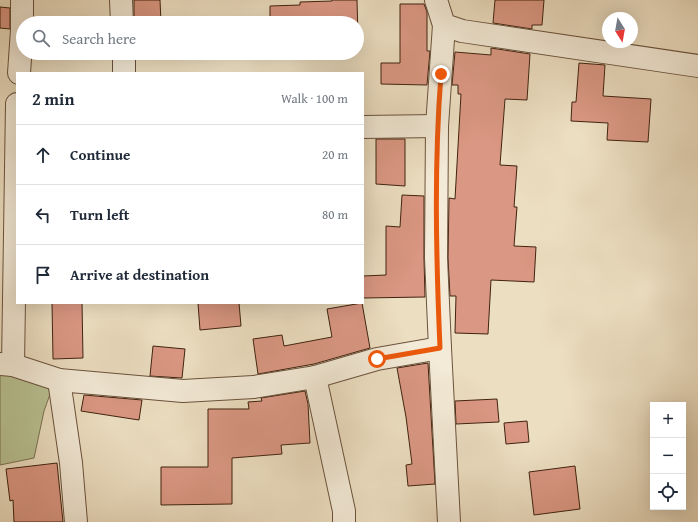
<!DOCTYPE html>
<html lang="en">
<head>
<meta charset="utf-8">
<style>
  :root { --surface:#fff; --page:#f2f2f3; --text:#1f2937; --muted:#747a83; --line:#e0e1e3 }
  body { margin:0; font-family:"Gentium Book Plus",serif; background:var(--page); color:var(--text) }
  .controls { position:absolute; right:12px; bottom:12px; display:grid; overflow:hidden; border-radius:0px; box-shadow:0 4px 16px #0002 }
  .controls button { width:36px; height:36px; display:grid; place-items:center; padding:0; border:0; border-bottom:1px solid var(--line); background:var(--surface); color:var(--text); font:20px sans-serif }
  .compass { position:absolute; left:602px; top:12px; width:36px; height:36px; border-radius:50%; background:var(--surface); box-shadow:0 4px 16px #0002; rotate:169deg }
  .stop { position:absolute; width:12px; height:12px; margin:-9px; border:3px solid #ea580c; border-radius:50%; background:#fff }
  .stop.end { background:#ea580c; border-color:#fff; box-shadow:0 1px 4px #0008 }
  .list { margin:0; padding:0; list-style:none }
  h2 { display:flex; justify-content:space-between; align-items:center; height:52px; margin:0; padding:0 16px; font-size:17px }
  h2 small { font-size:13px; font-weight:400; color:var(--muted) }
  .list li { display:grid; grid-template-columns:26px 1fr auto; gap:12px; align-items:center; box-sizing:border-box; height:60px; padding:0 16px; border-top:1px solid var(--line) }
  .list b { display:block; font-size:15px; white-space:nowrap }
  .list em { font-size:13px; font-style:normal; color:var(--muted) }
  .icon { flex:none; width:22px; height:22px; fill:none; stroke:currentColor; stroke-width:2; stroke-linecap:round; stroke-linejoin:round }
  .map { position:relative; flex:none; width:698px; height:522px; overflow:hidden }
  .search { position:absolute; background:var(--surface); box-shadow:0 4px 16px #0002; left:16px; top:16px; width:348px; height:44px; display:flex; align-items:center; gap:10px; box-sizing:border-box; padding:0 14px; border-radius:22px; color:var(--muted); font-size:15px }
  .panel { position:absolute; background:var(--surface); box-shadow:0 4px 16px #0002; left:16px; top:72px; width:348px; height:232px; border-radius:0px }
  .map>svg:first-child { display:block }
</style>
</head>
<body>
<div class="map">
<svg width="698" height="522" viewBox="0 0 698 522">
  <rect width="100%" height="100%" fill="#ecdec1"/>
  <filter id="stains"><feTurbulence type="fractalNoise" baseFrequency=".005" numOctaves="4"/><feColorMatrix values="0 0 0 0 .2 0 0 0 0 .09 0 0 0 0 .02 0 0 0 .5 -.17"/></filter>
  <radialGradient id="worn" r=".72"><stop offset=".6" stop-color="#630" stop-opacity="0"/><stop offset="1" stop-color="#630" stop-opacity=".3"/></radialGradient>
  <path fill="#b8c193" stroke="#7c7251" d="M0 369 54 383 44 411 34 458 0 465Z"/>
  <g fill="#da9783" stroke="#40230f">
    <path d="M134 0H160L161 23H134Z"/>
    <path d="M332 0H357L358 37 357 23H241V22L270 21V6L300 5V2L332 1Z"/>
    <path d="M495 0H544L542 25H532V29L493 23Z"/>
    <path d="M400 4H424L427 12V51H430L427 85 381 84V63H400Z"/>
    <path d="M0 7 10 8V29L0 28Z"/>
    <path d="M491 48 530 54 527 100 505 99 500 165 517 166 514 207H517L514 246 536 247 534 282 491 280 488 334 455 333 456 296H450L448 258 449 198 455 199 461 94H458V85H452L455 52 491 55Z"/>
    <path d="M579 63 605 65 603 96 651 99 648 142 607 140 608 123 571 121 572 102H576Z"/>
    <path d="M376 139H405V186L376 184Z"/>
    <path d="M402 195 424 196V258L425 297 363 298V276L386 275V226L400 227Z"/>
    <path d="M52 303H82L83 358 53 359Z"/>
    <path d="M198 303H239L241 326 200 330Z"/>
    <path d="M362 303 370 348 314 364 258 374 253 339 282 335 284 346 332 337 327 309Z"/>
    <path d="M153 346 185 349 182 378 150 376Z"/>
    <path d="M428 363 435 484 408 486 406 465 412 464 406 417 397 368Z"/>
    <path d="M305 391 308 404 310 443 281 445 282 454 232 458V504L161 505V467H208V409H249L248 402 262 401 261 398Z"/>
    <path d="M84 395 142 400 139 420 81 411Z"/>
    <path d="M497 399 499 422 456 424 455 401Z"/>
    <path d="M527 421 529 442 506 444 504 423Z"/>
    <path d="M57 463 63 522H14L13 500 10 501 6 469Z"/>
    <path d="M575 466 580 509 534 515 529 472Z"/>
  </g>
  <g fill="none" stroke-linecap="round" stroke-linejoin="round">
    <g stroke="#6b523c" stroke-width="24">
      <g id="minor">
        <path d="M121 0 122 23"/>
        <path d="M436 0 444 25 462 31 698 66"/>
        <path d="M124 53V73"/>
        <path d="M19 73 22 30V0"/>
        <path d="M363 127 437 126"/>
        <path d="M440 348 449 522"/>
        <path d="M0 364 13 365 59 380 183 391 254 387 315 377 377 359 440 348 436 258 437 126 444 25"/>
        <path d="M13 365 17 104"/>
        <path d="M315 377 344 511V522"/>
        <path d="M59 380 71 463 76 522"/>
      </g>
    </g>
    <use href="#minor" stroke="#f3ead7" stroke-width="22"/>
  </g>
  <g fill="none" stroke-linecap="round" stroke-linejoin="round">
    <path stroke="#ea580c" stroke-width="5" d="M377 359 440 348C436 256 434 165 441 74"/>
  </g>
  <rect width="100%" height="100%" filter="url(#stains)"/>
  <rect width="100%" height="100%" fill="url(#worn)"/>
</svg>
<div class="controls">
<button>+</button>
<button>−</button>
<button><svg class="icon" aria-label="locate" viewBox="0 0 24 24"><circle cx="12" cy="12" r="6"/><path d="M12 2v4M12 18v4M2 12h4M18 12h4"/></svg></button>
</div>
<svg class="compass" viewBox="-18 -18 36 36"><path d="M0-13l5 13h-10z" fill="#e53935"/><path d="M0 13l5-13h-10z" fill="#747a83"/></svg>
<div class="stop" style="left:377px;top:359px"></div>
<div class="stop end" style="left:441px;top:74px"></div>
<div class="search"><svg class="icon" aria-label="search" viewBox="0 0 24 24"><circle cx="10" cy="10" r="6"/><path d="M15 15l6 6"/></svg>Search here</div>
<section class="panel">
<h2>2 min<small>Walk · 100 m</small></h2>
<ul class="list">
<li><svg class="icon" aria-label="ahead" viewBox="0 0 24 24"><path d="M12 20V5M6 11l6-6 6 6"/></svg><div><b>Continue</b></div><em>20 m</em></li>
<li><svg class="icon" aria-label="left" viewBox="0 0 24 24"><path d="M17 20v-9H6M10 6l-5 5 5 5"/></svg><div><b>Turn left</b></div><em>80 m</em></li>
<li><svg class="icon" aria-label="arrive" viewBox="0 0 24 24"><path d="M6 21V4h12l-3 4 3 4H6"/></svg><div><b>Arrive at destination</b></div></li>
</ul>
</section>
</div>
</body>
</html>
